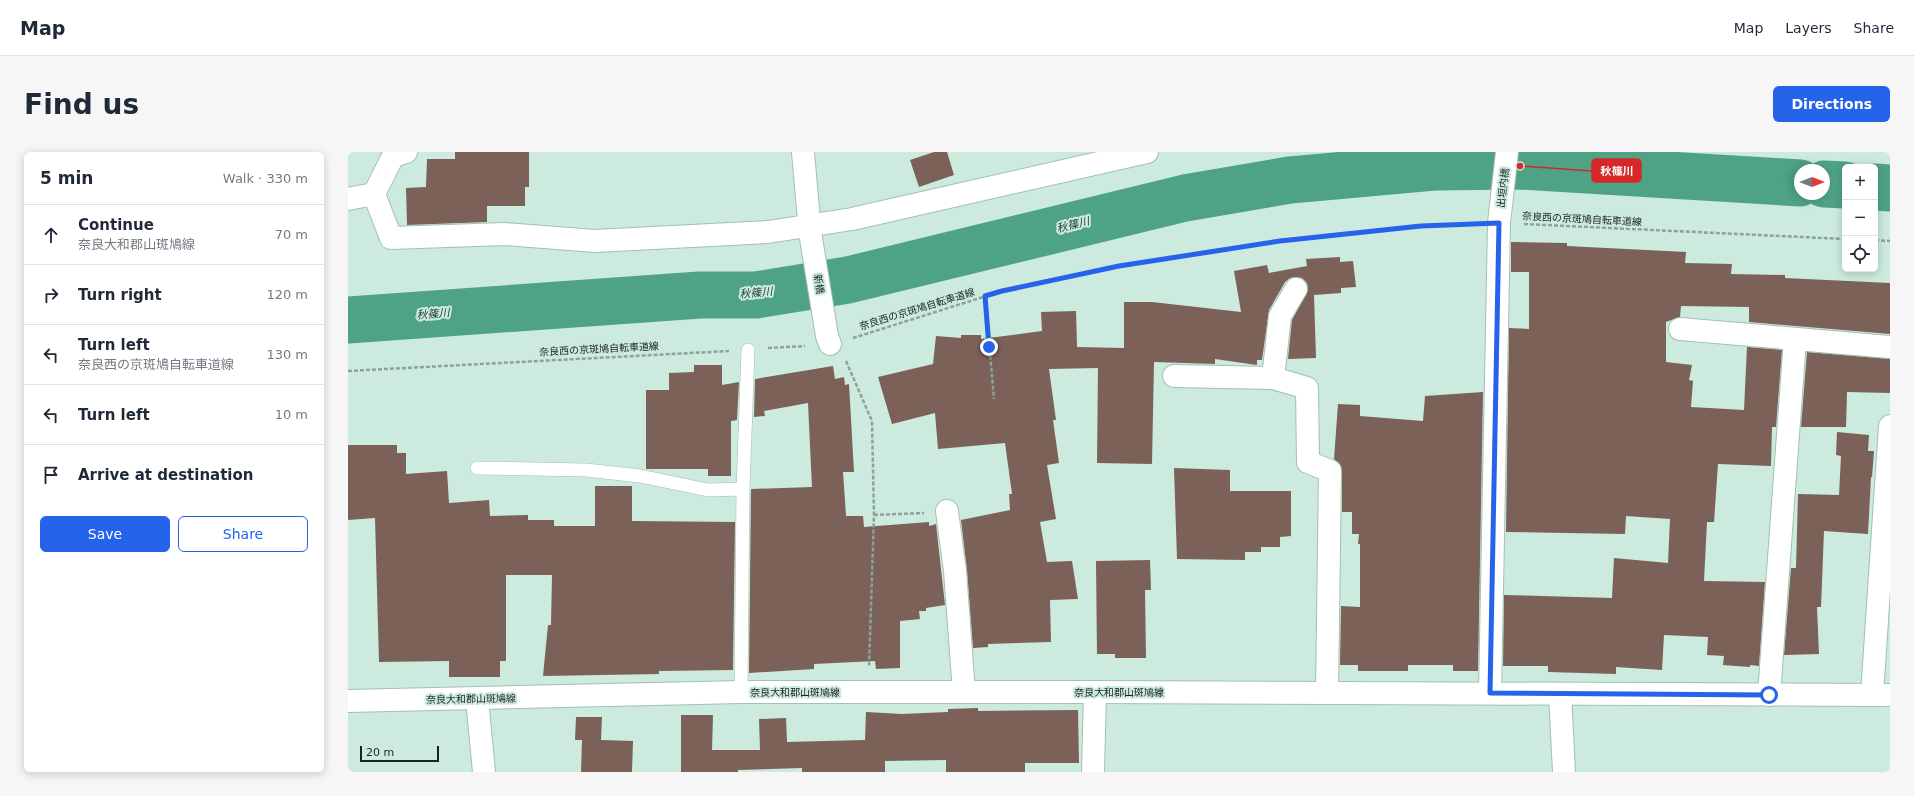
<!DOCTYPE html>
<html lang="en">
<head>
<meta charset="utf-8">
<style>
  :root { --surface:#fff; --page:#f6f6f7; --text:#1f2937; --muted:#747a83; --line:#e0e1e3; --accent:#2563eb }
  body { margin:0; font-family:"DejaVu Sans","Noto Sans JP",sans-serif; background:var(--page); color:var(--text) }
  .controls { position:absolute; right:12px; top:12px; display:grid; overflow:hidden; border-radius:6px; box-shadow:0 2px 10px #0003 }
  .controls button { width:36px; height:36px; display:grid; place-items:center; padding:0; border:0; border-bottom:1px solid var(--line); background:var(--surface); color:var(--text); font:20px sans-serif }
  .compass { position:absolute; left:1446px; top:12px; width:36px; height:36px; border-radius:50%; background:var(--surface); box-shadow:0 2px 10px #0003; rotate:90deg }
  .scale { position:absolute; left:12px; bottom:10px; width:79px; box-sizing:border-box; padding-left:4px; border:2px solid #19241f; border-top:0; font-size:11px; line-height:14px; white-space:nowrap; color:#19241f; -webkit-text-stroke:3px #cceadd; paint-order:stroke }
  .stop { position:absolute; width:12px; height:12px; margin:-9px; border:3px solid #2563eb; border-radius:50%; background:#fff }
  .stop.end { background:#2563eb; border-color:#fff; box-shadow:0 1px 4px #0008 }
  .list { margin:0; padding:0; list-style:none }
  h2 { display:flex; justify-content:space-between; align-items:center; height:52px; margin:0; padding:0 16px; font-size:17px }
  h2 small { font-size:13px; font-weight:400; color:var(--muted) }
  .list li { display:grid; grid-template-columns:26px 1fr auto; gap:12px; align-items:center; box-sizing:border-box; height:60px; padding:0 16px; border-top:1px solid var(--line) }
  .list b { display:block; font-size:15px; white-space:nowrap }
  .list p { margin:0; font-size:13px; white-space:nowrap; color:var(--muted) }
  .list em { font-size:13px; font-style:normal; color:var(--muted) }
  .actions { display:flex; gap:8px; padding:12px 16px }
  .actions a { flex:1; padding:9px 0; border:1px solid var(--accent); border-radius:6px; text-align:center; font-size:14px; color:var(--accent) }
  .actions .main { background:var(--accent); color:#fff }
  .icon { flex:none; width:22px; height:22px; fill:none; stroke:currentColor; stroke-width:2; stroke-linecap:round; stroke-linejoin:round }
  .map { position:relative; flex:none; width:1542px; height:620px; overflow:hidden; border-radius:6px }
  header { display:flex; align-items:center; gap:24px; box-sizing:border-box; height:56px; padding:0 20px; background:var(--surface); border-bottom:1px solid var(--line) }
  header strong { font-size:19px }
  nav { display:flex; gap:22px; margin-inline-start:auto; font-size:14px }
  .intro { display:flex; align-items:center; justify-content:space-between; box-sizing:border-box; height:96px; padding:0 24px }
  h1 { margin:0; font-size:28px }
  .button { padding:10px 18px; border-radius:6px; background:var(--accent); color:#fff; font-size:14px; font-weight:700 }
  main { display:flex; gap:24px; padding:0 24px }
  aside { flex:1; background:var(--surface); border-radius:6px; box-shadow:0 2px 10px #0003 }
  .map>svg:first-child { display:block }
</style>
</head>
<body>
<header>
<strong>Map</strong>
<nav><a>Map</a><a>Layers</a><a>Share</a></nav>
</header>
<div class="intro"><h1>Find us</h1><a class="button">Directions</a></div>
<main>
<aside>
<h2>5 min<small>Walk · 330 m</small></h2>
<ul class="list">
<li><svg class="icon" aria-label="ahead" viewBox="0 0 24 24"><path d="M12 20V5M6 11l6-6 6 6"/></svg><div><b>Continue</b><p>奈良大和郡山斑鳩線</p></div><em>70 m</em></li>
<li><svg class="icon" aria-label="right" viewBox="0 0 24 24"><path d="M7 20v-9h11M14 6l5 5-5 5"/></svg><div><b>Turn right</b></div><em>120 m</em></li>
<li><svg class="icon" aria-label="left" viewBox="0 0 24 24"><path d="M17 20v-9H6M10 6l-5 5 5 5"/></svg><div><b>Turn left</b><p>奈良西の京斑鳩自転車道線</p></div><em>130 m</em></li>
<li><svg class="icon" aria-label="left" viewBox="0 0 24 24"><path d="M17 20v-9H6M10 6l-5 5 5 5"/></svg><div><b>Turn left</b></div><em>10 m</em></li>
<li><svg class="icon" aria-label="arrive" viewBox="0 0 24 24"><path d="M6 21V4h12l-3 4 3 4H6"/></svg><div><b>Arrive at destination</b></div></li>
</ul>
<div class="actions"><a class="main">Save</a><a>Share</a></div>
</aside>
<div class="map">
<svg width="1542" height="620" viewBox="0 0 1542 620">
  <rect width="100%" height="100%" fill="#cceadd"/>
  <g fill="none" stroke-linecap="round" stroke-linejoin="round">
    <path stroke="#3e7d66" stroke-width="8" d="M1172 14 1176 0"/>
    <g stroke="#4ea385" stroke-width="47">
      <path d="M1476 32 1497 33"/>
      <path d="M1527 35 1542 36"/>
      <path d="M0 168 352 143H408L500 128 837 46 942 28 1086 15 1172 14 1452 31"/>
    </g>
  </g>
  <g fill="#7b6158">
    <path d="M107 0H181V35H177V54H139V70L59 73 58 36 78 35 79 7H107Z"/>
    <path d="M586 0H599L606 23 571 35 562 8Z"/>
    <path d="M1163 90 1219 91V94L1338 100 1337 111 1384 112 1383 122 1437 123V126L1542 131V182L1401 170V155L1333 154 1332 165 1318 170V210L1344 213 1341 228 1345 229 1343 255 1396 258 1399 195 1434 198 1428 275H1424L1423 314 1370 312 1366 370H1359L1356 429 1417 430 1411 514 1402 513V515L1375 513 1376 504 1359 503 1360 485 1316 483 1314 518 1268 515V522L1200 520V514H1155L1156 443 1264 446 1266 406 1320 411 1322 367 1278 364 1277 382 1158 380 1161 176 1181 177V120H1163Z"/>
    <path d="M992 105V110L1005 109 1008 135 993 136V141L966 143 968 206 940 207 944 168 960 138 959 131 954 126 948 125 942 126 937 130 921 158 914 208H909V213L867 207V212L806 210 804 312 749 311 750 216 701 217 708 268H705L711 311 699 313 708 367 692 370 699 410 724 409 730 447 702 448 703 490 640 492V495L625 496 619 418 613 368 662 358 661 342H664L657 291 590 297 587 261 544 272 530 225 585 212 588 184 613 186V183H633V187L694 179 693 160 728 159 729 195 776 196V150H804L893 160 886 119 919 113 921 121 959 114 958 107Z"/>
    <path d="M1459 200 1542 207V241L1499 240 1498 275H1453Z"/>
    <path d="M346 213H374V233L391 230 389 268 383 269V324H360V317H298V238H321V221L346 220Z"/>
    <path d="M485 214 487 227 496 225 497 233 501 232 506 320H495L498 364H515L516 375 581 370V374L588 372 597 453 578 456V459H571L572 467 552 469V516L528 517 527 509 466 512V517L401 521 403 337 464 335 460 251 416 259 417 264 406 265 407 227Z"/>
    <path d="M1135 240 1130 519H1105V513H1060V519H1010V513H992L993 454 1012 455V392H1010L1011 382H1004V360H994V319L992 312 986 307 990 252 1012 253V264L1075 269 1077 244Z"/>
    <path d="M1489 280 1521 283 1520 299H1526L1524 325H1523L1520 382 1476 379 1473 455H1469L1471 502 1436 503 1443 416H1448L1450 342 1491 343 1493 304 1488 303Z"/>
    <path d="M0 293H49V301H58V322L99 319 101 351 141 348 142 364 180 363V368H206V374H247V334H284V369L387 370 385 518 311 519V522L195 524 200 473H203L204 423H158V509H152V525H101V509L31 510 27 366 0 368Z"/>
    <path d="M826 316 882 318V339H943V384L932 385V395H913V400H897V408L829 407Z"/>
    <path d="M802 408 803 438H797L798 506H767V502H749L748 409Z"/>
    <path d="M630 556V559L730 558 731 611H677V620H598V608L537 609V620H454V616L390 618V620H333V563H365L364 598H412L411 567 438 566 439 590 517 588 518 560 554 562 600 560V557Z"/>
    <path d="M228 565H254L253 588 285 589 284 620H233L234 588H227Z"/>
  </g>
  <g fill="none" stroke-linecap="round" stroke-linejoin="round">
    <g stroke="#a2c0b3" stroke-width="14">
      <g id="lane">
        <path d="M129 316 238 318 292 324 360 338 395 337"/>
        <path d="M393 540 395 337 400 198"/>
      </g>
    </g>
    <g stroke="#a2c0b3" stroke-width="24">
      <g id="street">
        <path d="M455 0 462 80 479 184 482 192"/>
        <path d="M26 42 43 86 156 82 247 89 420 80 504 67 799 0"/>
        <path d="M0 47 26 42 45 4 58 0"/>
        <path d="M1332 177 1542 195"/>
        <path d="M826 224 925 226 959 236 960 310 982 319 979 541"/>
        <path d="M925 226 932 164 948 137"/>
        <path d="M599 359 607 419 616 540"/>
        <path d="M1142 541 1151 71 1159 0"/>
        <path d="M1212 542 1216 620"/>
        <path d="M1421 543 1447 187"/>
        <path d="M1524 543 1542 274"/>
        <path d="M129 547 136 620"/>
        <path d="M745 620 747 540"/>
      </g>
    </g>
    <g stroke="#a2c0b3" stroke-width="24">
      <path id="primary" d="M0 549 393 540H747L1542 543"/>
    </g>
    <g stroke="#8ca399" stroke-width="2.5" stroke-dasharray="4 2" stroke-linecap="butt">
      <path d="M1176 72 1497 87"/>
      <path d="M1527 88 1542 89"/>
      <path d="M637 144 646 247"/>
      <path d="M505 186 654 139 771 114 933 89 1073 74 1127 72"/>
      <path d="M420 196 457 194"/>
      <path d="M498 209 524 269 526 363 521 515"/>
      <path d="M0 219 381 199"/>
      <path d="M526 363 576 361"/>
    </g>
    <use href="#lane" stroke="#fff" stroke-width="13"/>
    <use href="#street" stroke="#fff" stroke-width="22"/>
    <use href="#primary" stroke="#fff" stroke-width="22"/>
  </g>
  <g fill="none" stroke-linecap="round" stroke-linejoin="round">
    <path stroke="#2563eb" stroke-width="5" d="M641 195 637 144 654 139 771 114 932 89 1073 74 1151 71 1142 541 1421 543"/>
  </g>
  <g text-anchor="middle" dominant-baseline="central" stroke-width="4" stroke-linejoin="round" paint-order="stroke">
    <g font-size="10" fill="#19241f" stroke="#cceadd">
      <text transform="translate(1155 36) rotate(-83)">出垣内橋</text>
      <text transform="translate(1234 67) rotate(3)">奈良西の京斑鳩自転車道線</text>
      <text transform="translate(471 132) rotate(81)">新橋</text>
      <text transform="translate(569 157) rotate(-17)">奈良西の京斑鳩自転車道線</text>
      <text transform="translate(251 197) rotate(-3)">奈良西の京斑鳩自転車道線</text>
      <text x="447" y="540">奈良大和郡山斑鳩線</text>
      <text x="771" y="540">奈良大和郡山斑鳩線</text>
      <text transform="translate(123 547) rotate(-1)">奈良大和郡山斑鳩線</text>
    </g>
    <g font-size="11" font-style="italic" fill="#1a4032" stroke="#cceadd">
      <text transform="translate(725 73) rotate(-14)">秋篠川</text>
      <text transform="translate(408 141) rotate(-5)">秋篠川</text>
      <text transform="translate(85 162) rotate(-4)">秋篠川</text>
    </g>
  </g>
  <path fill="none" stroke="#d62828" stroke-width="1.5" d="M1172 14L1244 19"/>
  <circle fill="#d62828" stroke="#cceadd" stroke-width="1.5" cx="1172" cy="14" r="4"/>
  <rect fill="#d62828" stroke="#d62828" stroke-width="1.5" x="1244" y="7" width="49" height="23" rx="4"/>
  <g font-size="11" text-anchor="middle" font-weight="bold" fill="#fff">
    <text x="1269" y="23">秋篠川</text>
  </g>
</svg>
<div class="controls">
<button>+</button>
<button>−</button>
<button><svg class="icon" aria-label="locate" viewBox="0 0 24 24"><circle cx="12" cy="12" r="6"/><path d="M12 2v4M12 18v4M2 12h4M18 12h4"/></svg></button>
</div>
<svg class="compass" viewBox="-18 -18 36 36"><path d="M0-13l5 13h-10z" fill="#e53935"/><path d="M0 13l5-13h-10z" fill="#747a83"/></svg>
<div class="scale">20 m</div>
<div class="stop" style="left:1421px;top:543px"></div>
<div class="stop end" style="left:641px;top:195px"></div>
</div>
</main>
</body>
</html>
